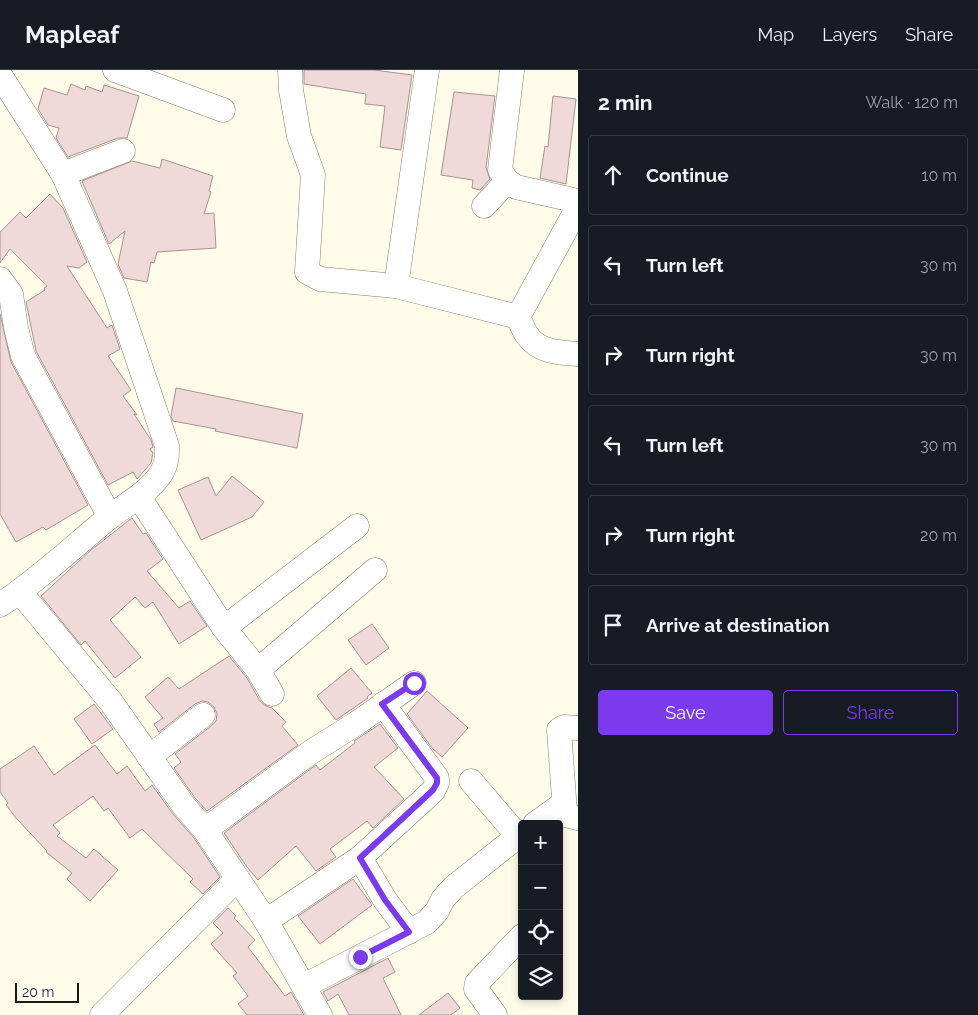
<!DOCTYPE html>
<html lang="en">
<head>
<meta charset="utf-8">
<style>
  :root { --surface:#171b24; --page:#242831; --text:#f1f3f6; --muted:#9ea1a6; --line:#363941; --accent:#7c3aed }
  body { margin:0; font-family:Raleway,sans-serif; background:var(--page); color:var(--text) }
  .controls { position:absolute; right:15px; bottom:15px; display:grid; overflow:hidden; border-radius:5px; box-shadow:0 2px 8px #0003 }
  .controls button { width:45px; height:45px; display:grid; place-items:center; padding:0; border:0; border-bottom:1px solid var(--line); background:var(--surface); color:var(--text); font:25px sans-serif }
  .scale { position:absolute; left:15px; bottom:12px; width:64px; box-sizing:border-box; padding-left:5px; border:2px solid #191811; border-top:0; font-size:14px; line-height:18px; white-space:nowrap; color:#191811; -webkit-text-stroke:4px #fff; paint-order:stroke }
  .stop { position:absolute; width:15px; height:15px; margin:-11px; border:4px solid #7c3aed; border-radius:50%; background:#fff }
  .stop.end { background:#7c3aed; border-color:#fff; box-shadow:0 1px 5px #0008 }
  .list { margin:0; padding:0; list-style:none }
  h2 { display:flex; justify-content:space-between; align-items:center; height:65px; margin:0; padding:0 20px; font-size:21px }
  h2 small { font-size:16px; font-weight:400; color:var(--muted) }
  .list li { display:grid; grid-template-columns:32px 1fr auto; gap:15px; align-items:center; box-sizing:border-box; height:80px; margin:0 10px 10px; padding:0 10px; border:1px solid var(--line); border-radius:5px }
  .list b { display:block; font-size:19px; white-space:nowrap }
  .list em { font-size:16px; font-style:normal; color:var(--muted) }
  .actions { display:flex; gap:10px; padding:15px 20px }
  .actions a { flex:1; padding:11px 0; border:1px solid var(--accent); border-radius:5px; text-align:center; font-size:18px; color:var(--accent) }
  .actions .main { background:var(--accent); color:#fff }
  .icon { flex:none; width:28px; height:28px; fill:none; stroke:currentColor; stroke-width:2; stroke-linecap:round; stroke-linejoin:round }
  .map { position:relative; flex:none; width:578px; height:945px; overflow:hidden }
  header { display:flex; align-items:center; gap:30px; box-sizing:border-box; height:70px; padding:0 25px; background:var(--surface); border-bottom:1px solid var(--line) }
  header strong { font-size:24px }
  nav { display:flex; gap:28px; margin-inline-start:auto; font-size:18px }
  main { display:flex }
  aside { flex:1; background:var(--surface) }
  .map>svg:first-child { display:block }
</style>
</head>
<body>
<header>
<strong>Mapleaf</strong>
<nav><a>Map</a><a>Layers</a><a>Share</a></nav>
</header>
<main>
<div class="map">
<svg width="578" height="945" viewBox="0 0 578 945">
  <rect width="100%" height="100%" fill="#fefbe8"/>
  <g fill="#f0dad9" stroke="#a79291">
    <path d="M304 0H374L412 5 401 80 380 77 385 36 365 34 366 24 304 14Z"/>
    <path d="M71 14 85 20 86 16 102 22 104 15 139 26 127 68H118L68 87 56 68 59 58 48 55 38 39 44 18 67 25Z"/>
    <path d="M454 22 495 26 486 98 490 109 480 120 472 118 473 110 441 105Z"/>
    <path d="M553 26 576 29 566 114 540 108 545 76 548 77Z"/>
    <path d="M162 89 213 106 209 121 211 122 204 144 214 143 216 178 157 182 154 193 151 192 147 212 124 208 118 194 125 161 109 174 82 111 132 91 160 98Z"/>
    <path d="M50 124 63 138 87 192 79 198 67 196 107 258 112 255 120 279 108 286 131 320 123 326 137 345 134 344 151 370 153 377 150 379 153 383 151 393 137 409 133 402 108 415 36 281 26 232 45 220 44 218 47 216 10 179 0 193V162L20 142 26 148Z"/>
    <path d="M0 244 11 292 88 435 46 460 43 457 16 472 0 444Z"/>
    <path d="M176 318 303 344 297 378 215 361 216 359 173 351 171 346Z"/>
    <path d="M232 406 264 432 252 447 201 470 178 420 208 407 216 426Z"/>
    <path d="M132 448 143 464 146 463 163 489 147 501 179 538 190 531 207 556 179 574 153 532 145 538 135 527 110 550 141 587 115 608 85 571 81 575 41 526 91 480Z"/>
    <path d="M372 554 389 578 366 595 348 570Z"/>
    <path d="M229 586 247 608 260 631 266 636 272 638 286 652 282 656 298 675 207 741 195 728 174 698 181 692 175 684 211 656 216 651 217 644 214 637 208 632 202 631 195 634 159 662 154 654 163 648 145 627 168 607 179 619Z"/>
    <path d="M351 598 372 623 367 627 368 628 336 650 317 626Z"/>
    <path d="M427 621 468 658 442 687 432 678 407 644Z"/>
    <path d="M94 634 113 659 92 674 74 649Z"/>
    <path d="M380 654 398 678 374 697 404 729 373 758 367 751 330 779 336 787 316 801 296 776 258 810 247 797 224 763 316 695 320 700 355 673 354 671Z"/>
    <path d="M95 675 117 704 127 696 145 721 152 715 173 744 194 768 220 807 203 824 190 812 193 809 142 759 130 768 108 738 104 741 93 726 53 755 60 763 57 766 86 788 94 779 118 800 90 831 67 809 72 803 46 782 47 781 16 748 6 735 8 733 0 722V699L34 676 54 705Z"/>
    <path d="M353 809 372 835 320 874 298 846Z"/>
    <path d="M228 838 236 846 234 848 255 870 248 877 285 926 291 922 304 945H247L238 934 248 926 233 906 237 903 211 874 223 863 213 853Z"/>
    <path d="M388 888 395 902 383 908 401 945H349L338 924 328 931 323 922Z"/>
    <path d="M448 923 460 938 451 945H419Z"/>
  </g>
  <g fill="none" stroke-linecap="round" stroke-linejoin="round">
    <g stroke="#838070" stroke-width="25">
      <g id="minor">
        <path d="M115 0 223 40"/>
        <path d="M290 0 291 20 299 66 313 105 307 202 320 209 396 216 518 247"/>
        <path d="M512 0 500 100 507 111 516 117 578 131"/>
        <path d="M0 5 63 104 115 221 167 376C167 386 167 393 162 402 149 423 126 434 107 449 72 478 38 510 0 535"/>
        <path d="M63 104 123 81"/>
        <path d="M484 136 507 111"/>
        <path d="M578 137 518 247C521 252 523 260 527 265 538 282 560 283 578 284"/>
        <path d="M0 209 11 224 16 258 23 286 110 447"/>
        <path d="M396 216 427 0"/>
        <path d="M139 427 224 558 258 600 272 624"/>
        <path d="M20 522 111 632 184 736 205 760 266 851 320 945"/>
        <path d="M224 558 357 456"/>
        <path d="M258 600 375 500"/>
        <path d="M383 634 437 708V713L433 721 360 788 385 830 409 862"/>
        <path d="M578 658 564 657 559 660 565 742 566 745 578 748"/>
        <path d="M149 687 203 645"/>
        <path d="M471 711 518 766"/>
        <path d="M535 754 563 734"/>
        <path d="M205 760 311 682 357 653 414 613"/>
        <path d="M266 851 360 788"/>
        <path d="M304 916 427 852 437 841 443 829 454 817 522 763"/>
        <path d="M102 945 237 809"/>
        <path d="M495 945 476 919 477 913 522 866"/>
      </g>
    </g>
    <use href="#minor" stroke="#fff" stroke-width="24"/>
  </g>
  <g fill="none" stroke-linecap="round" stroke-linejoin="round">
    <path stroke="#7c3aed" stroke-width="6" d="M360 887 409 862 385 830 360 788 433 720 437 713V708L382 634 414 613"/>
  </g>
</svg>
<div class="controls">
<button>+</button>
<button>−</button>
<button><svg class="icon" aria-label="locate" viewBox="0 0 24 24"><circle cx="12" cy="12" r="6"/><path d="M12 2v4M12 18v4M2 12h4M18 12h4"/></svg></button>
<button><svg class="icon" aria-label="layers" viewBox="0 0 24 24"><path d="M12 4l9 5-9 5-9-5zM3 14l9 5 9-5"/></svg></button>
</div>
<div class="scale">20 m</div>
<div class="stop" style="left:414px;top:613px"></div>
<div class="stop end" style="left:360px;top:887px"></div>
</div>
<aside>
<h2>2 min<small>Walk · 120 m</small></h2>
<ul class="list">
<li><svg class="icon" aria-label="ahead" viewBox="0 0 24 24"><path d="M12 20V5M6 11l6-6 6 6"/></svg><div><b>Continue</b></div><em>10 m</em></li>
<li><svg class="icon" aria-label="left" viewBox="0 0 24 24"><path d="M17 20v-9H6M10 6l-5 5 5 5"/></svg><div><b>Turn left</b></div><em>30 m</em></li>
<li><svg class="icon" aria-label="right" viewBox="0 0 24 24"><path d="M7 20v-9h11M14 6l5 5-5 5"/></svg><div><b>Turn right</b></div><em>30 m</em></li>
<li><svg class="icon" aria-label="left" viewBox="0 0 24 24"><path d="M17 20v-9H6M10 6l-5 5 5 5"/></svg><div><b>Turn left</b></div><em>30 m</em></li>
<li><svg class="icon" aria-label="right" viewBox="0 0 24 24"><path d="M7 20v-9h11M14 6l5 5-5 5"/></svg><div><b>Turn right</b></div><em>20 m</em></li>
<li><svg class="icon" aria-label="arrive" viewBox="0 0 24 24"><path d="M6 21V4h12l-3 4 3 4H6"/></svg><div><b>Arrive at destination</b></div></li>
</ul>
<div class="actions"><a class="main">Save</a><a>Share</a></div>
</aside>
</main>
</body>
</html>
